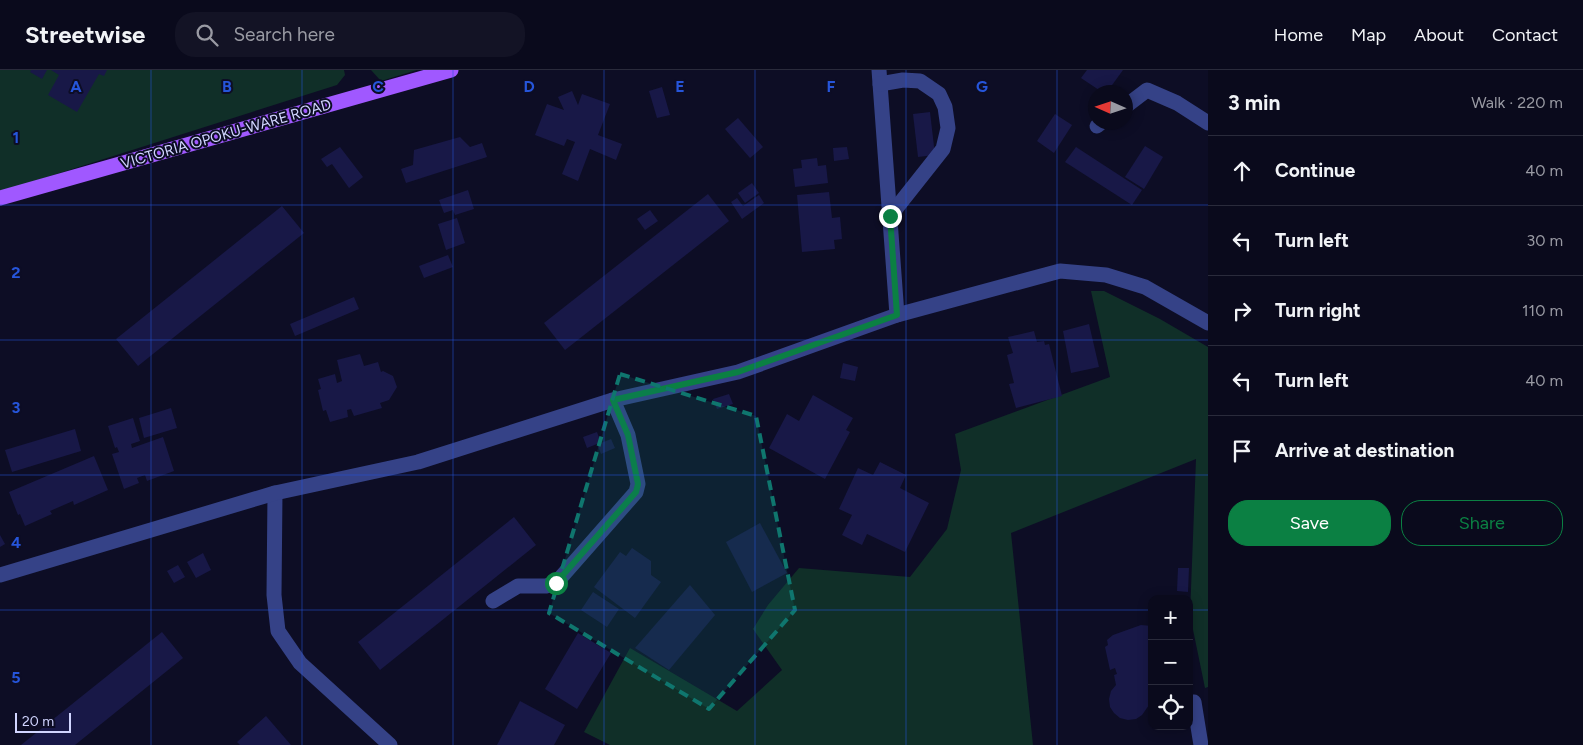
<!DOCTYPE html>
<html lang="en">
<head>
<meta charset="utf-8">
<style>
  :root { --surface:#0a0a1c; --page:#131325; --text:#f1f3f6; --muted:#999aa3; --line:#2a2b3b; --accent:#0b8043 }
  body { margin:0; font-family:Figtree,sans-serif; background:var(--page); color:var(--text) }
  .controls { position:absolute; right:15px; bottom:15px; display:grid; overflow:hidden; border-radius:10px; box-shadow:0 2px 12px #0003 }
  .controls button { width:45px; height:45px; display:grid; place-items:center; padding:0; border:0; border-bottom:1px solid var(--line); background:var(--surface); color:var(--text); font:25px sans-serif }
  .compass { position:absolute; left:1088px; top:15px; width:45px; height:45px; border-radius:50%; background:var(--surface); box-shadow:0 2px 12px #0003; rotate:273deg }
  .scale { position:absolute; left:15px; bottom:12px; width:56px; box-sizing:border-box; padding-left:5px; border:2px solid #d1d5ff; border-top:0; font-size:14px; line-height:18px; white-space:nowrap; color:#d1d5ff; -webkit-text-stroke:4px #0d0d25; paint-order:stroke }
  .stop { position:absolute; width:15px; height:15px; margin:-11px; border:4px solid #0b8043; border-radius:50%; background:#fff }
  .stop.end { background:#0b8043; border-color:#fff; box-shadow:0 1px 5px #0008 }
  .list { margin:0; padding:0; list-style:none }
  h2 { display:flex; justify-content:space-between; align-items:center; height:65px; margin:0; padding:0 20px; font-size:21px }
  h2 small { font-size:16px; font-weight:400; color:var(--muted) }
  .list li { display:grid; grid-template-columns:32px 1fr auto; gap:15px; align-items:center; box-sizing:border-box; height:70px; padding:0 20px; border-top:1px solid var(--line) }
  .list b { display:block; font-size:19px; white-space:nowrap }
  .list em { font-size:16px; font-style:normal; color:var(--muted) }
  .actions { display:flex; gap:10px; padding:15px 20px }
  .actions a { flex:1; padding:11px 0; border:1px solid var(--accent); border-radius:20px; text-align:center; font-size:18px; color:var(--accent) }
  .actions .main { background:var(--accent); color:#fff }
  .icon { flex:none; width:28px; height:28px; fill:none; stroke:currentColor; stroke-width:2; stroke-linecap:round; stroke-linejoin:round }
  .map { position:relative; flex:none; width:1208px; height:675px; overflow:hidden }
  header { display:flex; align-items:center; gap:30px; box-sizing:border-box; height:70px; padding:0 25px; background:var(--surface); border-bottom:1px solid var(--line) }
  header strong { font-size:24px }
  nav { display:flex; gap:28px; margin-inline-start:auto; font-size:18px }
  .search { width:350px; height:45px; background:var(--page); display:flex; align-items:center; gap:12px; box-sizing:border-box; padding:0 18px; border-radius:20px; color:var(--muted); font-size:19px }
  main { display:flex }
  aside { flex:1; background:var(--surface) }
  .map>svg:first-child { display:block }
</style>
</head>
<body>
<header>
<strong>Streetwise</strong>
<div class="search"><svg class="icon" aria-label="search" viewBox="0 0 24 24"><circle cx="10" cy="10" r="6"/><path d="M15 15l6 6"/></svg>Search here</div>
<nav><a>Home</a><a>Map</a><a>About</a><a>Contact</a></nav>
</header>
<main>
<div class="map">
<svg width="1208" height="675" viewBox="0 0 1208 675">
  <rect width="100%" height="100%" fill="#0d0d25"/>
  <g fill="#102f28">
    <path d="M0 0H344L345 5 337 15 0 122Z"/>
    <path d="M371 0H417L381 11Z"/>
    <path d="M1091 221H1104L1160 249 1208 277V617L1205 618 1190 545 1196 389 1011 463 1033 675H610L584 662 630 578 737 641 782 600 753 559 768 535 799 498 910 507 947 459 961 400 955 364 1110 307Z"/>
  </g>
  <g fill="#181847">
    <path d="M31 0H47L42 9 30 2Z"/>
    <path d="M51 0H107L104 6 99 4 77 42 48 25 59 5Z"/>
    <path d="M1087 0H1123L1107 22H1102L1081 8Z"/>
    <path d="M662 17 670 45 657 48 649 21Z"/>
    <path d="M572 21 578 35 582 24 610 34 598 65 622 74 616 90 590 79 578 111 562 104 575 72 567 69 564 76 535 65 547 34 564 40 558 27Z"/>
    <path d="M930 42 935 85 918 87 913 44Z"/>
    <path d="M1055 44 1072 55 1054 83 1037 71Z"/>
    <path d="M738 48 763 77 750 88 725 59Z"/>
    <path d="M460 67 470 77 482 73 487 87 406 113 401 99 413 95 414 80Z"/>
    <path d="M1145 76 1163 87 1144 119 1125 107Z"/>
    <path d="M340 77 363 107 349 118 332 94 327 97 321 89Z"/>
    <path d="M847 77 849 89 834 91 833 78Z"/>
    <path d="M1076 77 1142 120 1132 135 1065 92Z"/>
    <path d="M817 88 818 96 826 95 828 113 795 117 793 99 802 98 801 90Z"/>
    <path d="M752 113 759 123 745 133 738 123Z"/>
    <path d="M468 120 474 139 455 145 453 140 444 143 439 130Z"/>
    <path d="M829 122 832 148 840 147 842 169 834 170 835 179 802 182 797 125Z"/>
    <path d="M708 124 729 151 565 280 544 253Z"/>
    <path d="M759 125 764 133 742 149 731 132 737 128 743 136Z"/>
    <path d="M282 136 304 163 138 296 116 269Z"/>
    <path d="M650 140 658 151 645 160 637 149Z"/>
    <path d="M457 148 465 173 446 180 438 154Z"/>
    <path d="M448 185 453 197 424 208 419 196Z"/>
    <path d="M354 227 359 239 295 266 290 254Z"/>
    <path d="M1089 254 1099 297 1071 303 1063 261Z"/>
    <path d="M1034 261 1037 272 1044 271 1045 275 1049 274 1062 326 1016 338 1009 314 1014 313 1007 285 1013 283 1008 267Z"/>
    <path d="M360 284 364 296 378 292 381 302 383 301 393 306 397 317 389 330 380 333 382 338 354 346 351 339 347 340 348 347 330 352 326 340 323 341 318 320 321 319 318 309 335 304 337 313 342 311 337 290Z"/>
    <path d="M843 293 858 297 855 311 840 308Z"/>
    <path d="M729 324 733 334 717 339 713 329Z"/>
    <path d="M813 325 853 348 846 360 850 362 825 409 769 378 787 344 799 351Z"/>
    <path d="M171 338 177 358 144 368 139 348Z"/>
    <path d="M133 348 140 371 131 374 132 378 163 367 174 401 147 411 145 405 137 408 139 413 124 419 112 384 119 382 117 377 115 378 108 356Z"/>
    <path d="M75 359 81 381 12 402 5 380Z"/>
    <path d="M597 362 601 373 611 369 615 378 601 384 597 374 587 378 583 367Z"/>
    <path d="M94 386 108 420 74 435 73 431 50 441 52 444 25 456 20 444 18 445 9 422Z"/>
    <path d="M880 392 906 405 900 418 929 433 905 482 867 464 862 475 842 465 852 445 839 439 858 398 873 405Z"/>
    <path d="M514 447 536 475 380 600 358 572Z"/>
    <path d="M760 453 787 503 752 522 726 472Z"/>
    <path d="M0 465 5 474 0 477Z"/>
    <path d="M632 478 651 491V505L661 512 635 548 594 517 620 482 626 486Z"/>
    <path d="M203 483 211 500 196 508 187 492Z"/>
    <path d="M178 495 185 507 174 513 167 501Z"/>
    <path d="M1178 498H1189L1188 522 1177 521Z"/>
    <path d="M690 515 715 545 669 600 635 578Z"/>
    <path d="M593 522 619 539 607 557 581 540Z"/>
    <path d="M1141 555 1152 556V634L1149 635 1142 645 1136 649 1128 650 1120 648 1114 643 1110 637 1109 629 1111 621 1116 615 1114 605 1117 604 1115 598 1110 600 1105 577 1108 575 1107 570 1113 565Z"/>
    <path d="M162 562 183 588 75 675H21Z"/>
    <path d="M578 563 611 583 577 639 545 619Z"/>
    <path d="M520 631 565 655 554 675H497Z"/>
    <path d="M266 646 291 675H240L237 672Z"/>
  </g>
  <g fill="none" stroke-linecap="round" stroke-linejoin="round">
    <g stroke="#354287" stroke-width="15">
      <path d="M879 0 897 245"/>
      <path d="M880 14 903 10 920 11 939 24 945 37 948 58 943 79 890 146"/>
      <path d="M1126 36 1147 20 1177 33 1208 53"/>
      <path d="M1097 56 1102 52"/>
      <path d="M275 423 274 525 278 561 300 593 390 675"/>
      <path d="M0 505 275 423 418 392 613 330 738 302 897 245 1060 201 1106 205 1145 217 1208 253"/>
      <path d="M493 531 518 516H546L556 513 636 422 638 414 628 365 613 330"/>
      <path d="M1194 632 1201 675"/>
    </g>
    <path stroke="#a058ff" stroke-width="15" d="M0 128 451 0"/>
  </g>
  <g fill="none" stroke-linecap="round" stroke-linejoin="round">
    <path stroke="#0b8043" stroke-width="6" d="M556 513 636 422 638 414 628 365 613 330 738 302 897 245 890 146"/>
  </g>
  <path fill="#0f766e" fill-opacity="0.2" stroke="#0f766e" stroke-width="4" stroke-dasharray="10 6" stroke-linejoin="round" d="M620 304 756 346 795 540 709 639 549 543Z"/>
  <path fill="none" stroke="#2655da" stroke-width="1" stroke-opacity="0.55" d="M151 0V675M302 0V675M453 0V675M604 0V675M755 0V675M906 0V675M1057 0V675M0 135H1208M0 270H1208M0 405H1208M0 540H1152M1189 540H1208"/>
  <g text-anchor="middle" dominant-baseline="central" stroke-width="4" stroke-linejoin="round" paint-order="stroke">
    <g font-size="15" fill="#d1d5ff" stroke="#0d0d25">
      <text transform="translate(226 64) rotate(-16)">VICTORIA OPOKU-WARE ROAD</text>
    </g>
  </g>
  <g font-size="16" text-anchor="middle" font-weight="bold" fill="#2655da" stroke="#0d0d25" stroke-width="4" stroke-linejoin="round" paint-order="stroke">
    <text x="76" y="22">A</text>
    <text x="227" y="22">B</text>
    <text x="378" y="22">C</text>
    <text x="529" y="22">D</text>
    <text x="680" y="22">E</text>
    <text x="831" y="22">F</text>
    <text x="982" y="22">G</text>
    <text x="16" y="73">1</text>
    <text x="16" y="208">2</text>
    <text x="16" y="343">3</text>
    <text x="16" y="478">4</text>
    <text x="16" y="613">5</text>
  </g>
</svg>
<div class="controls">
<button>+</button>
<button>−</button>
<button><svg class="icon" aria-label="locate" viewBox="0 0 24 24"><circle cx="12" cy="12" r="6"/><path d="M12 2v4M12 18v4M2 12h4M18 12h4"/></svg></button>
</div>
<svg class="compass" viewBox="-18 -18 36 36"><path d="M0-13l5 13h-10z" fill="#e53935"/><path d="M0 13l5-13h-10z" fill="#999aa3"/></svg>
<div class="scale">20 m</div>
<div class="stop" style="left:556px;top:513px"></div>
<div class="stop end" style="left:890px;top:146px"></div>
</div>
<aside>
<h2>3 min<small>Walk · 220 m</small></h2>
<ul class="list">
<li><svg class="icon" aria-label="ahead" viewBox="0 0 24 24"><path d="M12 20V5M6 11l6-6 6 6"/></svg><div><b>Continue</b></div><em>40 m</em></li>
<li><svg class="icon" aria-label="left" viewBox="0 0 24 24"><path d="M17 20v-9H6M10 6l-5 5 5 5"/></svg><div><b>Turn left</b></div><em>30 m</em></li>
<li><svg class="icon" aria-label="right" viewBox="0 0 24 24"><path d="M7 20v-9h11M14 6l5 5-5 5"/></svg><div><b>Turn right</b></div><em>110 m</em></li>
<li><svg class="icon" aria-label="left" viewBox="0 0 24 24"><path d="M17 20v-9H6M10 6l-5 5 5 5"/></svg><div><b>Turn left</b></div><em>40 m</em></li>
<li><svg class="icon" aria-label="arrive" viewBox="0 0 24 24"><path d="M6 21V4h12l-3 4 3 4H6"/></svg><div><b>Arrive at destination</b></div></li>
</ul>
<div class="actions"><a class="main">Save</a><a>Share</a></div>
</aside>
</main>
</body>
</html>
